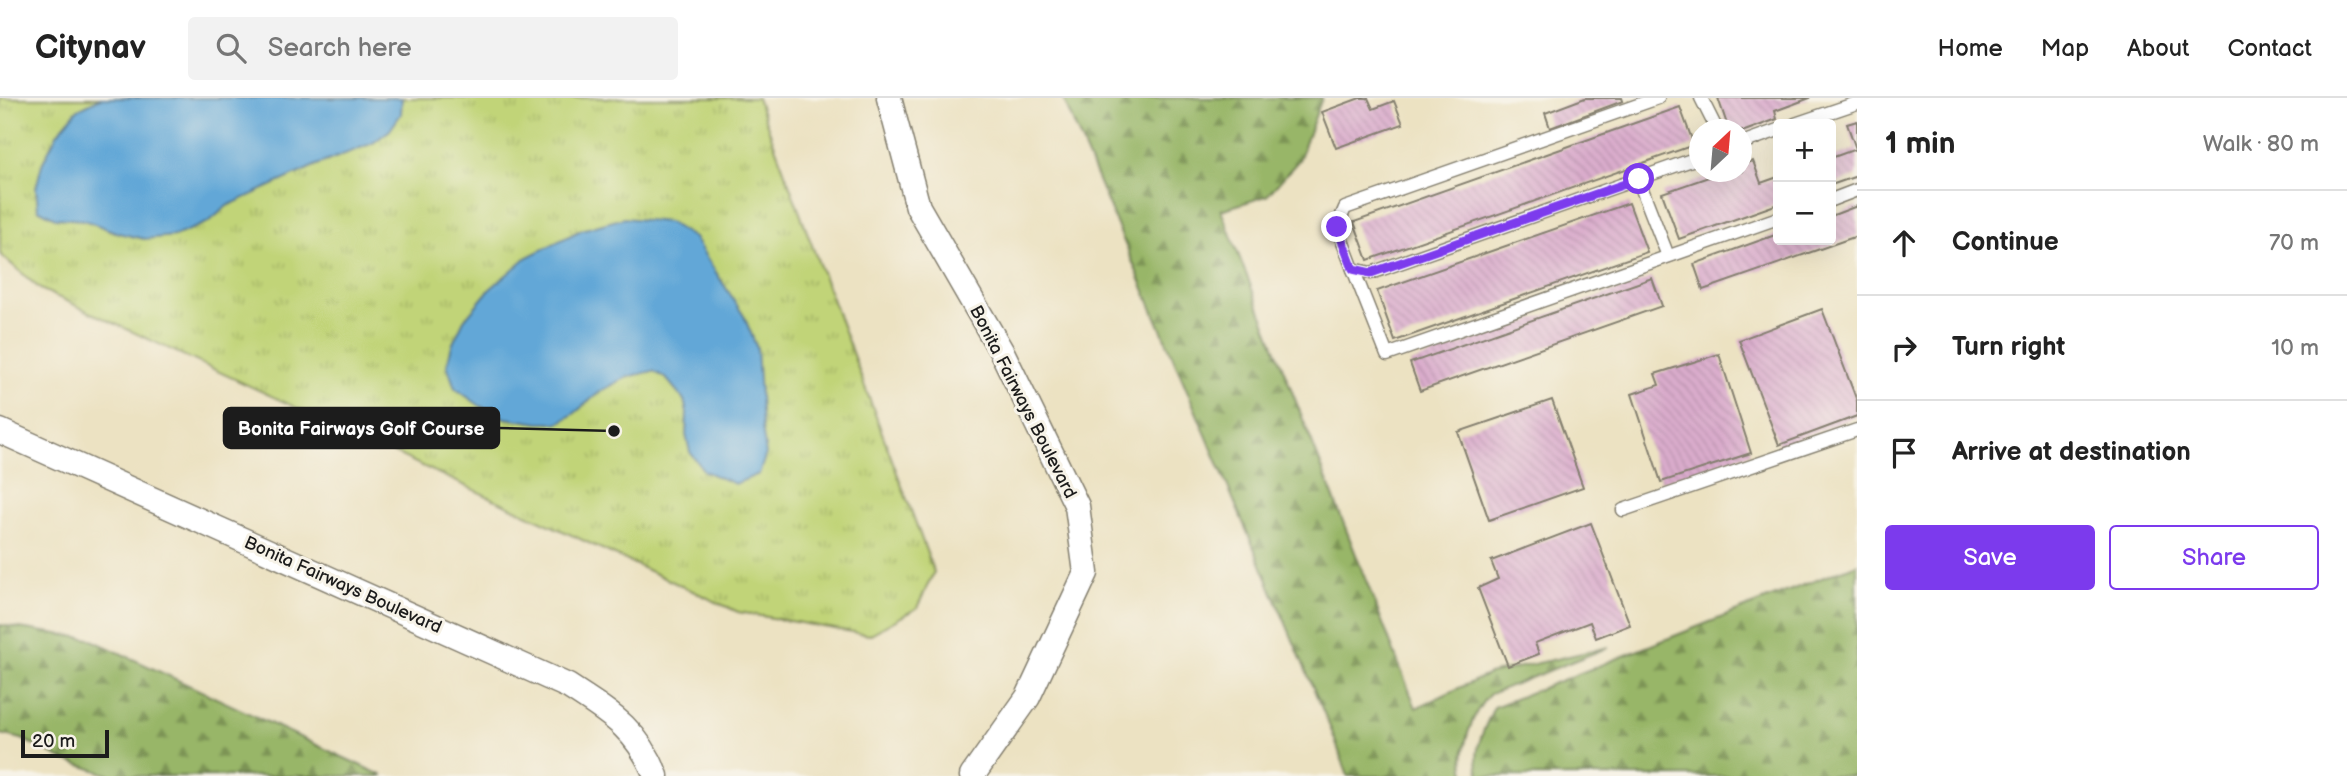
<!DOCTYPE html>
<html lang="en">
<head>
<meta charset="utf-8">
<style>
  :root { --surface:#fff; --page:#f2f2f2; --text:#222; --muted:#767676; --line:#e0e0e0; --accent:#7c3aed }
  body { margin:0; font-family:"Balsamiq Sans",sans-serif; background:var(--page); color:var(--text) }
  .controls { position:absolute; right:21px; top:21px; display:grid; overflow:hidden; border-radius:7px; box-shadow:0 7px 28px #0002 }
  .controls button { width:63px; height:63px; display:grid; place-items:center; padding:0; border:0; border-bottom:2px solid var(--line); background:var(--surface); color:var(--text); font:35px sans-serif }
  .compass { position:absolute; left:1689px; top:21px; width:63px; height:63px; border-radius:50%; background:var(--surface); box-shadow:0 7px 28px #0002; rotate:26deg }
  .scale { position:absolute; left:21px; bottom:18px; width:88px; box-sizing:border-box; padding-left:7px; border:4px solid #1c1c1c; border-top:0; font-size:19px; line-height:24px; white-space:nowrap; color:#1c1c1c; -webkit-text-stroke:5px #f7f3e8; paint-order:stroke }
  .stop { position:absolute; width:21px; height:21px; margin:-16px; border:5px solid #7c3aed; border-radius:50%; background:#fff }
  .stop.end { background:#7c3aed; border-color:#fff; box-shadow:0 2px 7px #0008 }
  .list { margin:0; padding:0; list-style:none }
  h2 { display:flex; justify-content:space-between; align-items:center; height:91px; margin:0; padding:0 28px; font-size:30px }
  h2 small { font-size:23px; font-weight:400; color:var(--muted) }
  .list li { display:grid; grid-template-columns:46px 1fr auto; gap:21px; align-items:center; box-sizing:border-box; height:105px; padding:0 28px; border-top:2px solid var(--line) }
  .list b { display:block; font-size:26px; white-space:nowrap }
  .list em { font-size:23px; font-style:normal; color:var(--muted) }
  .actions { display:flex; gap:14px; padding:21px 28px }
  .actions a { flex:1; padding:16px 0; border:2px solid var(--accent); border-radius:7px; text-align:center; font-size:24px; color:var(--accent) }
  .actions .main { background:var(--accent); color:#fff }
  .icon { flex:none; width:38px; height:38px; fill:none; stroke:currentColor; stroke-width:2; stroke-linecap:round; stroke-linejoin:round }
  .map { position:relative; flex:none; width:1857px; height:678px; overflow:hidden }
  header { display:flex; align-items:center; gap:42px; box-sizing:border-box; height:98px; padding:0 35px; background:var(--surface); border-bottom:2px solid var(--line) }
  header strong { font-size:33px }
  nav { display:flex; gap:38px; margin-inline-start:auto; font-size:24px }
  .search { width:490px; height:63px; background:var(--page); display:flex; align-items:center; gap:18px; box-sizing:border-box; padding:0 24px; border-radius:7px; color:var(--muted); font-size:26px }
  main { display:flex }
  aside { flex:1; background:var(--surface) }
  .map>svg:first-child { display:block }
</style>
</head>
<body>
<header>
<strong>Citynav</strong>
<div class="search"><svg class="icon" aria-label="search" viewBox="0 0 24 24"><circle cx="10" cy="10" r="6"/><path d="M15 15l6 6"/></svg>Search here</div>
<nav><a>Home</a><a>Map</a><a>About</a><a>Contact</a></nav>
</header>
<main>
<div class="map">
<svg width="1857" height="678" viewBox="0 0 1857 678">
  <defs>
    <pattern id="grass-tufts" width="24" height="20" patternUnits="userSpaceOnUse" patternTransform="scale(1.75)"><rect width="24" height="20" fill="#c1d478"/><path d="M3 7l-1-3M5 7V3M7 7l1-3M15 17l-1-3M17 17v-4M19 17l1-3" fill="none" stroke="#a5b567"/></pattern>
    <pattern id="forest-firs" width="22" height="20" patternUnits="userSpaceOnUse" patternTransform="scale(1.75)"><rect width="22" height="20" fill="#98b668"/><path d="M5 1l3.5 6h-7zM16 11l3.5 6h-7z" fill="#7b9355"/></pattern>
    <pattern id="building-back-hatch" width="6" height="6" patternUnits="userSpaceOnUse" patternTransform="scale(1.75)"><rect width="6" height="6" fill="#daaccc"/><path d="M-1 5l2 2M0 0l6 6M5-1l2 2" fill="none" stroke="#ba93af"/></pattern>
  </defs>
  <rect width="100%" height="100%" fill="#f7f3e8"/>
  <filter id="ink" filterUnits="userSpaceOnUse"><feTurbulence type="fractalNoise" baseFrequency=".0143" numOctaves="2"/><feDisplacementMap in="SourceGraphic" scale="14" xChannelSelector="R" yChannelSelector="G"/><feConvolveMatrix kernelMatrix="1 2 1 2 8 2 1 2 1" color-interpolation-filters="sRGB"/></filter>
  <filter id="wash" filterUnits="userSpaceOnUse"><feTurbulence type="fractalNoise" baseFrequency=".00686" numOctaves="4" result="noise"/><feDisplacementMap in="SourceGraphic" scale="28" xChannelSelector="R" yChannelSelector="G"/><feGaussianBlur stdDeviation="1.57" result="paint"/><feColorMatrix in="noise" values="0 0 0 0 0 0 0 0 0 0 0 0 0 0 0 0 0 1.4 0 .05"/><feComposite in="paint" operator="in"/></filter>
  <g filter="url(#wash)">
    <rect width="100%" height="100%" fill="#ece2c2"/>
    <path fill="url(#grass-tufts)" stroke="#6e784a" stroke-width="2" d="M0 0H757L934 474 917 510 869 537 738 514 40 191 0 156Z"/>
    <g fill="url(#forest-firs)" stroke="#5a6942" stroke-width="2">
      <path d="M1063 0H1322L1299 62 1267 98 1221 112 1416 610 1489 576 1609 549 1490 596C1473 612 1457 655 1466 678H1348L1332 634Z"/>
      <path d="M1857 466V678H1480C1471 654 1484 631 1494 609Z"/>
      <path d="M0 527 90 541 383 678H113L64 662 22 641 0 636Z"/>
    </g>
    <g fill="#62a7d7" stroke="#3f627a" stroke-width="2">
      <path d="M100 0H402L401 16 390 32 373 45 317 67 227 108 209 124 175 138 144 141 118 135 84 122 55 120 38 111 36 90 42 66 57 36 78 11Z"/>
      <path d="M624 120 668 124 694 140 744 218 757 250 762 329 766 356 759 376 735 386 704 373 690 354 686 337 687 315 684 302 666 280 653 273 627 279 601 293 575 315 559 325H539L505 320 480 308 455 290 447 267 452 247 464 222 489 192 527 159 581 132Z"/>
    </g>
    <g id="blocks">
      <g fill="url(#building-back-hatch)">
        <path d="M1360 0H1368L1373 11 1394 3 1403 26 1336 50 1322 14Z"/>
        <path d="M1585 0H1622L1623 3 1550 30 1545 15Z"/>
        <path d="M1718 0H1810L1775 13 1777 21 1742 34V32H1729Z"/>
        <path d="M1680 9 1694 47 1368 162 1354 124Z"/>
        <path d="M1857 23V78L1831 87V60L1856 51 1847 26Z"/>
        <path d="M1753 63 1761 85 1778 79V106L1679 141 1662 95 1723 74H1742V67Z"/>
        <path d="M1629 105 1647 154 1395 243 1377 193Z"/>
        <path d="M1857 108V138L1703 192 1694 166 1778 136V142H1831V118Z"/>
        <path d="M1652 180 1662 208 1420 293 1410 265Z"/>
        <path d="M1822 211 1857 303V318L1779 347 1739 242Z"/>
        <path d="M1719 256 1751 355 1661 384 1632 296 1659 287 1655 276Z"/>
        <path d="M1552 302 1583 389 1489 422 1458 334Z"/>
        <path d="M1591 425 1630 527 1596 540 1590 524 1535 545 1539 556 1508 568 1478 490 1498 481 1491 463Z"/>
      </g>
    </g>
  </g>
  <g filter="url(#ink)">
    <use href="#blocks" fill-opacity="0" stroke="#847f6f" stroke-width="2"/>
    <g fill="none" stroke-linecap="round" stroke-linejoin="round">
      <g stroke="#847f6f" stroke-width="15">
        <g id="lane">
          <path d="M1658 0 1345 110 1337 129 1353 171 1371 175 1700 59"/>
          <path d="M1701 0 1717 32"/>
          <path d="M1795 26 1857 5"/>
          <path d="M1742 45 1778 32"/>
          <path d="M1638 81 1668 158"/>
          <path d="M1831 102 1857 92"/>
          <path d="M1353 171 1387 257 1778 120"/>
          <path d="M1623 412 1857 332"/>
        </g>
      </g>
      <g stroke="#847f6f" stroke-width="27">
        <g id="street">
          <path d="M889 0 918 109 1003 256 1077 408 1086 475 1028 599 972 678"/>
          <path d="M0 333 568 588C609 615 637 630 656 678"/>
        </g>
      </g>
      <use href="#lane" stroke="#fff" stroke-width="12"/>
      <use href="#street" stroke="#fff" stroke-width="24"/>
    </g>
  </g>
  <g fill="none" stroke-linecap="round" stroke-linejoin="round" filter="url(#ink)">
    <path stroke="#7c3aed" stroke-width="9" d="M1337 129 1353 171 1371 175 1639 81"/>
  </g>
  <g text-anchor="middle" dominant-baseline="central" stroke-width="6" stroke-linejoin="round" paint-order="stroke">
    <g font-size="18" fill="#1c1c1c" stroke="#f7f3e8">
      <text transform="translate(1023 304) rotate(63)">Bonita Fairways Boulevard</text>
      <text transform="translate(343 487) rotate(24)">Bonita Fairways Boulevard</text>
    </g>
  </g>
  <path fill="none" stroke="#1c1c1c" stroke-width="2.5" d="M614 333L499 330"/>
  <circle fill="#1c1c1c" stroke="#f7f3e8" stroke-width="2.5" cx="614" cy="333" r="7"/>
  <rect fill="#1c1c1c" stroke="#1c1c1c" stroke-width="2.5" x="224" y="310" width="275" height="40" rx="7"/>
  <g font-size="19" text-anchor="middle" font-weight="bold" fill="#fff">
    <text x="361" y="337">Bonita Fairways Golf Course</text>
  </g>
</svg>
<div class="controls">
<button>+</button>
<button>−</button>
</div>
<svg class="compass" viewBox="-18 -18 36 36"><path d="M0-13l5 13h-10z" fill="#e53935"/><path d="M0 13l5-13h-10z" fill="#767676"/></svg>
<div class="scale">20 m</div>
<div class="stop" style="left:1639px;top:81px"></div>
<div class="stop end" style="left:1337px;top:129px"></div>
</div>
<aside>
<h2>1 min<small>Walk · 80 m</small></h2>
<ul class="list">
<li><svg class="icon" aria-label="ahead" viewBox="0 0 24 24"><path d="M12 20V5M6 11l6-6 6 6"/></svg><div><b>Continue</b></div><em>70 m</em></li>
<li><svg class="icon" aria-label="right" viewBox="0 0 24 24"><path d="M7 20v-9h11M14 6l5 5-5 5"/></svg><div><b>Turn right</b></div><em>10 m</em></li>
<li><svg class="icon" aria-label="arrive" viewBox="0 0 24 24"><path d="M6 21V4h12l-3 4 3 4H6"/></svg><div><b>Arrive at destination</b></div></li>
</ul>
<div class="actions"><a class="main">Save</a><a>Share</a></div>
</aside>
</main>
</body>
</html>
